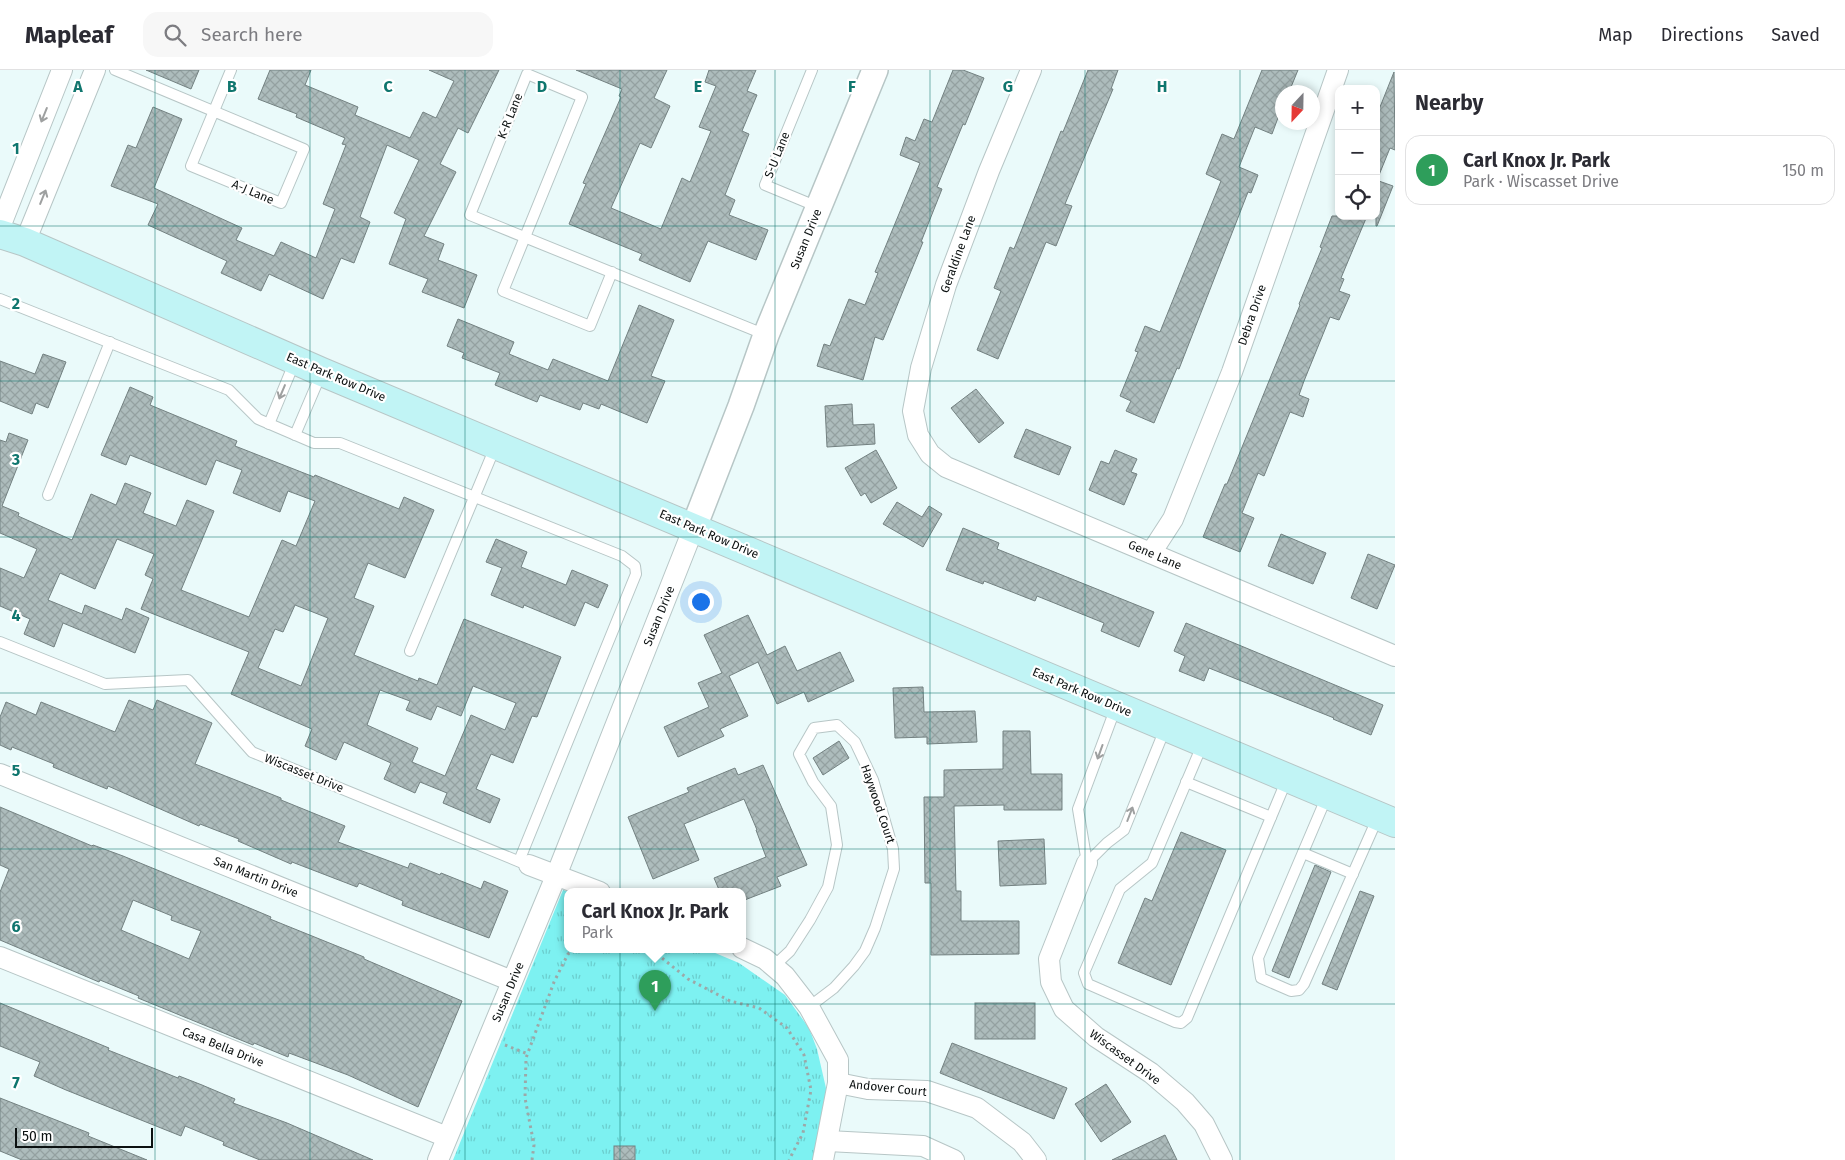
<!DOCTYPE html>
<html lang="en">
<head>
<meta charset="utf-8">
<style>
  :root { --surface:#fff; --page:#f7f7f7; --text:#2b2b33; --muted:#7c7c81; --line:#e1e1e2; --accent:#111827 }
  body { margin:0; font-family:"Fira Sans",sans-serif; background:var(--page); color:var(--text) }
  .controls { position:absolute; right:15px; top:15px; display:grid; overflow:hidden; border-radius:10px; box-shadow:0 2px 8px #0003 }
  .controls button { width:45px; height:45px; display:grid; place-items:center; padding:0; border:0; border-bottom:1px solid var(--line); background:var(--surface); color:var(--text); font:25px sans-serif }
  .compass { position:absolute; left:1275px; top:15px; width:45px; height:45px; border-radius:50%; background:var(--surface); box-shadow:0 2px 8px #0003; rotate:202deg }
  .scale { position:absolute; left:15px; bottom:12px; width:138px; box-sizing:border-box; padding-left:5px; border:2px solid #0c1111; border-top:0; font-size:14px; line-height:18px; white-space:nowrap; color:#0c1111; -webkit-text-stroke:4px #fff; paint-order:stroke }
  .you { position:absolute; left:700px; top:531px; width:18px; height:18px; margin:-12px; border:4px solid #fff; border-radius:50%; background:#1a73e8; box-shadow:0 0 0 8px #1a73e833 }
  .badge { display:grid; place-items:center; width:32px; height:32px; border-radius:50%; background:var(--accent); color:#fff; font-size:16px; font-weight:700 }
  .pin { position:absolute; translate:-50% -41px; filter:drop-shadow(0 1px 2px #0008) }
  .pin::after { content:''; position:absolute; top:26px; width:18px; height:15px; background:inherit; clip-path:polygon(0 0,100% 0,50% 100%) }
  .popup { position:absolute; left:564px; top:818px; width:182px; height:65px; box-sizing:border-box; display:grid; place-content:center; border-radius:10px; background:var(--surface); filter:drop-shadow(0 1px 4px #0005); font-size:16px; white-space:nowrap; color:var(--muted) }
  .popup b { font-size:19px; color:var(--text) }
  .popup::after { content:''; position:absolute; left:50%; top:100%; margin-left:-10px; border:10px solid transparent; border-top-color:var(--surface) }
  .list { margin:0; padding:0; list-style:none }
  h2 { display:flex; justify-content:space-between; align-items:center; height:65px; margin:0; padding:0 20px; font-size:21px }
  h2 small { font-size:16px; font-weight:400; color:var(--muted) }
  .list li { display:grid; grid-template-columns:32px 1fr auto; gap:15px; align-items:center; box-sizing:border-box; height:70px; margin:0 10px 10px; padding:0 10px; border:1px solid var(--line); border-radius:15px }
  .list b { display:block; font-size:19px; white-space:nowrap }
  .list p { margin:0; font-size:16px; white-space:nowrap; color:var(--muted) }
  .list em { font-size:16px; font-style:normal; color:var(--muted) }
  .icon { flex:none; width:28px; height:28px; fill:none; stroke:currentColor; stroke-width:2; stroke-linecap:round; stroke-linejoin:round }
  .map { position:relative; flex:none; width:1395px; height:1090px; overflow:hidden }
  header { display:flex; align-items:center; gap:30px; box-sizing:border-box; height:70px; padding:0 25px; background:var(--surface); border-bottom:1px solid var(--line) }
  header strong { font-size:24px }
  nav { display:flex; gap:28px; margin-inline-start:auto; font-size:18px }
  .search { width:350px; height:45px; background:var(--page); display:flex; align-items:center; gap:12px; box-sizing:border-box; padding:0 18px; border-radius:15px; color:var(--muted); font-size:19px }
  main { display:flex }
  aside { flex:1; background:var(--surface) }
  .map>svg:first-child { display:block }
</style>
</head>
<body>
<header>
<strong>Mapleaf</strong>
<div class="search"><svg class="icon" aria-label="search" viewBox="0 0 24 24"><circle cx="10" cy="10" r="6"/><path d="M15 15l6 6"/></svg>Search here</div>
<nav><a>Map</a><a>Directions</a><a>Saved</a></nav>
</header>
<main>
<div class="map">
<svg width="1395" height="1090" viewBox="0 0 1395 1090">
  <defs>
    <pattern id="grass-tufts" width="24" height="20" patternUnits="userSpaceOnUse" patternTransform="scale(1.25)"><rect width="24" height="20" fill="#7df1f1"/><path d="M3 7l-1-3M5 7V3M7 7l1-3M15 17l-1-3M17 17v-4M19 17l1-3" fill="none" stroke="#6bcece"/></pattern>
    <pattern id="building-cross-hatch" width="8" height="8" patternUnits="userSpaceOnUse" patternTransform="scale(1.25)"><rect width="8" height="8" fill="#adbcbc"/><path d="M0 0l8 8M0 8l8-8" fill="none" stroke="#94a1a1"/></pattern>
  </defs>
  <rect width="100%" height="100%" fill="#eafafa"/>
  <path fill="url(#grass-tufts)" d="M563 820 570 822H568V880H708L739 893 785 925 809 958 817 979 831 1040 816 1090H453Z"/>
  <g fill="url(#building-cross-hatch)" stroke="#738181" fill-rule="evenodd">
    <path d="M146 0H199L191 19Z"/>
    <path d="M270 0H311L305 15 358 37 355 45 410 68 423 42 436 48 454 11 429 0H499L468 63 458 58 440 94 456 102 424 166 444 174 438 190 477 205 464 238 422 222 428 209 389 194 406 149 394 143 419 90 387 75 360 147 370 152 354 193 341 188 323 229 269 204 261 221 221 203 227 191 148 155 158 134 111 116 128 75 136 78 153 37 182 49 154 118 242 158 236 170 274 186 281 172 316 188 335 139 323 134 346 75 342 74 345 68 296 47 297 44 258 29Z"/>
    <path d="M576 0H667L654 28 670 36 651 78 640 73 611 138 661 159 682 108 690 112 711 61 699 57 716 16 705 12 709 0H756L747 21 757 25 742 61 749 64 725 125 735 130 729 145 768 160 756 190 708 171 690 212 639 190 642 184 569 154 586 114 583 113 621 27 619 26 622 19Z"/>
    <path d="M953 0H963L984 8 965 55 963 54 937 117 942 119 921 172H923L883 270 875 267 863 310 817 296 824 274 830 276 849 229 865 235 878 203 875 202 920 93 900 85 906 67 915 71 924 49 932 52Z"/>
    <path d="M1088 0H1118L1111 19H1113L1065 134 1072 136 1056 176 1046 172 998 289 977 280 1001 221 994 218 1010 177 1014 179 1061 61 1063 62Z"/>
    <path d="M1262 0H1298L1289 22H1282V37L1272 64 1255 57 1239 97 1258 105 1251 123 1248 122 1179 299 1177 298 1154 353 1126 341 1131 331 1120 326 1138 282 1135 281 1145 256 1160 262 1221 111 1206 104 1222 64 1234 69Z"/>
    <path d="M1394 2 1395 80 1390 78 1377 110 1376 47Z"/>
    <path d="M1376 110 1393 116 1377 156H1376Z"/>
    <path d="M1332 146H1367L1341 208 1344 209 1339 221 1350 225 1339 250 1330 247 1304 311 1299 325 1309 329 1303 347 1290 342 1264 406 1258 403 1242 443 1254 448 1240 482 1203 467 1225 414H1227L1300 235 1299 234 1322 178 1320 177Z"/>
    <path d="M639 235 674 250 651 306 665 311 647 353 601 334 599 339 583 333 580 340 540 325 537 332 495 315 500 303 462 288 464 283 447 276 458 249 514 272 509 284 548 300 553 289 608 311Z"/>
    <path d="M43 284 66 292 48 338 36 333 32 344 0 331V291L35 304Z"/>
    <path d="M130 317 153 327 150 335 237 371 235 376 314 407 315 405 399 439 404 427 434 440 405 508 368 493 354 528 374 536 354 585 418 611 419 608 437 615 464 549 561 587 537 647 532 646 513 693 491 684 476 719 500 729 490 753 443 733 447 723 420 712 415 723 384 709 391 693 344 672 336 690 305 676 312 659 231 624 249 582 141 539 153 509 145 505 154 484 117 469 95 519 60 503 48 530 82 544 85 535 122 550 126 538 149 548 135 583 63 553 54 577 24 564 30 549 0 536V498L24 508 37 479 0 463V370L6 372 9 363 28 370 2 436 19 443 18 446 72 470 91 424 116 435 125 413 151 423 143 443 176 456 187 430 214 441 181 520 249 547 282 470 296 476 315 431 288 421 280 442 233 423 242 400 216 390 206 415 130 385 126 395 101 385ZM295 535 328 548 301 616 258 598 275 559 283 562ZM473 616 516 633 505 660 471 645 445 706 412 692 418 678 367 655 380 620 410 631 406 640 431 650 437 636 461 646Z"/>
    <path d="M976 319 1004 353 979 373 951 338Z"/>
    <path d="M852 334 853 355 874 354 875 374 827 377 825 336Z"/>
    <path d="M1026 359 1071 377 1059 405 1014 387Z"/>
    <path d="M876 380 897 418 871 433 865 423 861 426 845 398Z"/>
    <path d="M1115 380 1137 389 1131 402 1137 404 1124 435 1089 420 1101 391 1109 394Z"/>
    <path d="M897 432 922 447 929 436 942 444 923 477 883 454Z"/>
    <path d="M963 458 999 473 997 479 1154 542 1139 577 1101 561 1104 553 1037 526 1035 531 984 511 983 514 946 500Z"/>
    <path d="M1281 464 1326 483 1313 514 1268 496Z"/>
    <path d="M496 469 527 482 521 497 566 515 572 500 608 515 598 538 585 532 575 556 524 535 523 538 491 525 502 498 486 492Z"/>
    <path d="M1368 484 1395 495 1377 539 1351 528Z"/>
    <path d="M748 545 767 585 785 576 797 601 840 582 854 611 808 632 804 622 777 634 758 592 729 606 748 646 720 659 724 666 678 687 664 657 709 637 698 613 722 603 704 565Z"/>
    <path d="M1186 553 1383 635 1371 665 1333 649 1334 648 1209 598 1204 611 1179 601 1185 586 1174 581Z"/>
    <path d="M923 617 924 642 975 641 977 672 927 674V667L895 668 893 618Z"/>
    <path d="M129 630 153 640 157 630 212 653 195 694 281 728V730L345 756 338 772 408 798 410 793 440 805 441 803 481 819 484 811 508 821 489 868 402 835 403 831 359 813 357 817 292 792 291 794 238 771 239 769 200 754 199 756 108 716 107 719 53 697 54 694 12 677 11 680 0 675V647L6 632 36 645 41 632 115 662Z"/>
    <path d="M1003 661H1030L1031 704H1062V740H1004V735L954 736 956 821H961V851H1019V884L931 885V813H925L924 727H944V700L1003 699Z"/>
    <path d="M839 671 849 688 823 705 813 688Z"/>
    <path d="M763 695 807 795 777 807 781 816 742 831V822H720L714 808 766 787 756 760H757L744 729 684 754 699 790 653 809 628 747 689 722 687 718 735 698 738 705Z"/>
    <path d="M0 737 92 776 93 775 123 786 240 834 271 847 270 849 364 887V889L462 931 418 1037 348 1005 289 983 288 987 254 973 253 975 138 928 139 926 100 910 99 912 0 870V822L9 799 0 795ZM133 830 172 846 171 850 201 861 189 889 121 860Z"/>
    <path d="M1181 762 1226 780 1171 915 1118 893 1145 828 1152 831Z"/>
    <path d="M1044 769 1046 814 1000 816 998 771Z"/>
    <path d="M1315 795 1331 802 1289 908 1272 901Z"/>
    <path d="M1360 821 1374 826 1337 920 1322 914Z"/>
    <path d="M0 933 109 978 108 980 178 1008 179 1006 202 1015 235 1029 233 1033 287 1053 373 1090H260L223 1075 224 1072 185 1056 181 1066 66 1020 34 1006 40 992 0 976Z"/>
    <rect x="975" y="933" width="60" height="36"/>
    <path d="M952 973 1067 1018 1054 1049 940 1003Z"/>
    <path d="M1106 1014 1131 1052 1101 1072 1075 1034Z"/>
    <path d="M0 1028 89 1063 88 1066 147 1090H22L0 1081Z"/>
    <path d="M1165 1065 1177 1090H1112Z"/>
    <rect x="614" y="1076" width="21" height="14"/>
  </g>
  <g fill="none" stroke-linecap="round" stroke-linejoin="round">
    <g stroke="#b7c6c6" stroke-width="12">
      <g id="service">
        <path d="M115 0 304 79 281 133 191 96 231 0"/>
        <path d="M812 0 765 115 818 137"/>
        <path d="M612 202 590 256 503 221 582 27 527 4 470 145C568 185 667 225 766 265"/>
        <path d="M0 229 229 320 258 349 314 373H340L622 486 635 496 636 504 519 791"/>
        <path d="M269 354 295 291"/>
        <path d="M295 365 321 304"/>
        <path d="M48 425 110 272"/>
        <path d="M0 572 105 614 188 610 252 682 525 794"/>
        <path d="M410 581 496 375"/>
        <path d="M1203 673 1152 793 1120 819 1084 903 1088 914 1175 952 1181 953 1187 948 1287 709"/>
        <path d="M1186 712 1271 747"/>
        <path d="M1327 726 1258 888 1261 908 1291 921 1299 920 1304 914 1378 747"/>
        <path d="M1303 783 1353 804"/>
        <path d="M1087 793 1078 739 1116 637"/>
        <path d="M1087 793 1107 773 1124 760 1165 659"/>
        <path d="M774 896 790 881 810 850 828 817 837 775 831 736 813 712 799 684 814 658 837 655 855 672 873 710 893 779 894 799 875 858 865 881 854 896 834 918 809 937"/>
      </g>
    </g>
    <g stroke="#b7c6c6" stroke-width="22">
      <g id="minor">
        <path d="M1031 0 989 101 946 215 921 298 913 341 918 365 930 384 946 397 1395 586"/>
        <path d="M0 157 62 0"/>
        <path d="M25 172 95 0"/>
        <path d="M1151 483 1173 449 1232 302 1338 0"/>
        <path d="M0 704 512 911"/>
        <path d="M1087 793 1049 889 1051 912 1064 939 1096 967 1151 1003 1185 1032 1204 1054 1222 1090"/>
        <path d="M529 795 600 822"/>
        <path d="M742 878 765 889 785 906 809 937 838 990V1013L823 1090"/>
        <path d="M0 887 447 1067"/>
        <path d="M838 1013 868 1019 927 1021 977 1038 1022 1072 1036 1090"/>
        <path d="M828 1071 923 1076 954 1090"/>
        <path d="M438 1090 556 806 694 457"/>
      </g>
    </g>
    <g stroke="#b7c6c6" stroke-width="28">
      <path id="tertiary" d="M694 457 741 336 766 265 875 0"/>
    </g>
    <g stroke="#b7c6c6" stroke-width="30">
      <path id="secondary" d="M0 164 25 172 322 302 1395 753"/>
    </g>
    <g stroke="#9ca8a8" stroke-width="3" stroke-dasharray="2.5 4" stroke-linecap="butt">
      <path d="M652 880 688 909 730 931 759 938 787 958 804 985 811 1020 803 1063 789 1090"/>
      <path d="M505 975 528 984"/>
      <path d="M532 1090 534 1075 525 1028 526 988 554 912 568 884 574 880"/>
    </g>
    <use href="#service" stroke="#fff" stroke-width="10"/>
    <use href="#minor" stroke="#fff" stroke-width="20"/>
    <use href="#tertiary" stroke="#fff" stroke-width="25"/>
    <use href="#secondary" stroke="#c1f4f5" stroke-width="28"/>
  </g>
  <defs><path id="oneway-shaft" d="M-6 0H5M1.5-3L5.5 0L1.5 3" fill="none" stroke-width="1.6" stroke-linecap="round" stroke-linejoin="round" transform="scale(1.25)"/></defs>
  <g stroke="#9ea0a0">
    <use href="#oneway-shaft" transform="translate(44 45) rotate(112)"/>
    <use href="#oneway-shaft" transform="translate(43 127) rotate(-68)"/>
    <use href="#oneway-shaft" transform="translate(282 322) rotate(113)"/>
    <use href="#oneway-shaft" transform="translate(1100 682) rotate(110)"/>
    <use href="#oneway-shaft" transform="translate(1130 744) rotate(-69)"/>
  </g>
  <path fill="none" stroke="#0f766e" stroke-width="1" stroke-opacity="0.55" d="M155 0V1090M310 0V1090M465 0V1090M620 0V1090M775 0V1090M930 0V1090M1085 0V1090M1240 0V1090M0 156H1395M0 311H1395M0 467H1395M0 623H1395M0 779H1395M0 934H1395"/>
  <g text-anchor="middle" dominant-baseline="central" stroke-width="4.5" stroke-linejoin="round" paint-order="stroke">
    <g font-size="12" fill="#0c1111" stroke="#fff">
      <text transform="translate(510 46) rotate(-68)">K-R Lane</text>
      <text transform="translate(777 85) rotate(-68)">S-U Lane</text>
      <text transform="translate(253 122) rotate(23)">A-J Lane</text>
      <text transform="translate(806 169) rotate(-68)">Susan Drive</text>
      <text transform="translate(958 184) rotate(-70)">Geraldine Lane</text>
      <text transform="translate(1252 245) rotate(-71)">Debra Drive</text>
      <text transform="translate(336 307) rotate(23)">East Park Row Drive</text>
      <text transform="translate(709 464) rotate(23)">East Park Row Drive</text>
      <text transform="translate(1155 485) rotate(23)">Gene Lane</text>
      <text transform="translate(659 546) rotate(-68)">Susan Drive</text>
      <text transform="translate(1082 622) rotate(23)">East Park Row Drive</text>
      <text transform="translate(304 703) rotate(22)">Wiscasset Drive</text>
      <text transform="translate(878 734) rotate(71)">Haywood Court</text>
      <text transform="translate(256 807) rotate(22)">San Martin Drive</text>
      <text transform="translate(508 922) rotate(-67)">Susan Drive</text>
      <text transform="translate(223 977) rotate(22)">Casa Bella Drive</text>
      <text transform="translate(1125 987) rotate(36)">Wiscasset Drive</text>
      <text transform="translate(888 1018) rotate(6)">Andover Court</text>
    </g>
  </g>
  <g font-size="16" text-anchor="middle" font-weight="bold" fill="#0f766e" stroke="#fff" stroke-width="4.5" stroke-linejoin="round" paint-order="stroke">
    <text x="78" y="22">A</text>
    <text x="232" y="22">B</text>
    <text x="388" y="22">C</text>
    <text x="542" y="22">D</text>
    <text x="698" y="22">E</text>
    <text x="852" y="22">F</text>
    <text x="1008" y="22">G</text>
    <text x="1162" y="22">H</text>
    <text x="16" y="84">1</text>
    <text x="16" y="239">2</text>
    <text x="16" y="395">3</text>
    <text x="16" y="551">4</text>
    <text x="16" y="706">5</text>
    <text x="16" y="862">6</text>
    <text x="16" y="1018">7</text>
  </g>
</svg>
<div class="controls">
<button>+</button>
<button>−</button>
<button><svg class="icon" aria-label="locate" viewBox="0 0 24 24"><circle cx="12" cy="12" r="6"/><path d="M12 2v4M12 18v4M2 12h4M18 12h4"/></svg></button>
</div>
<svg class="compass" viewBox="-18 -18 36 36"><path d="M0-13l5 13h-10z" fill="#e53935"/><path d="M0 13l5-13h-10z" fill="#7c7c81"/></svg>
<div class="scale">50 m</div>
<div class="you"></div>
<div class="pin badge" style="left:655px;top:941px;background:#2e9e5b">1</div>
<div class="popup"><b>Carl Knox Jr. Park</b>Park</div>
</div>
<aside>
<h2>Nearby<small></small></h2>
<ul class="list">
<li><span class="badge" style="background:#2e9e5b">1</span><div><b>Carl Knox Jr. Park</b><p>Park · Wiscasset Drive</p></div><em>150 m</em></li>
</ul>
</aside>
</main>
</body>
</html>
